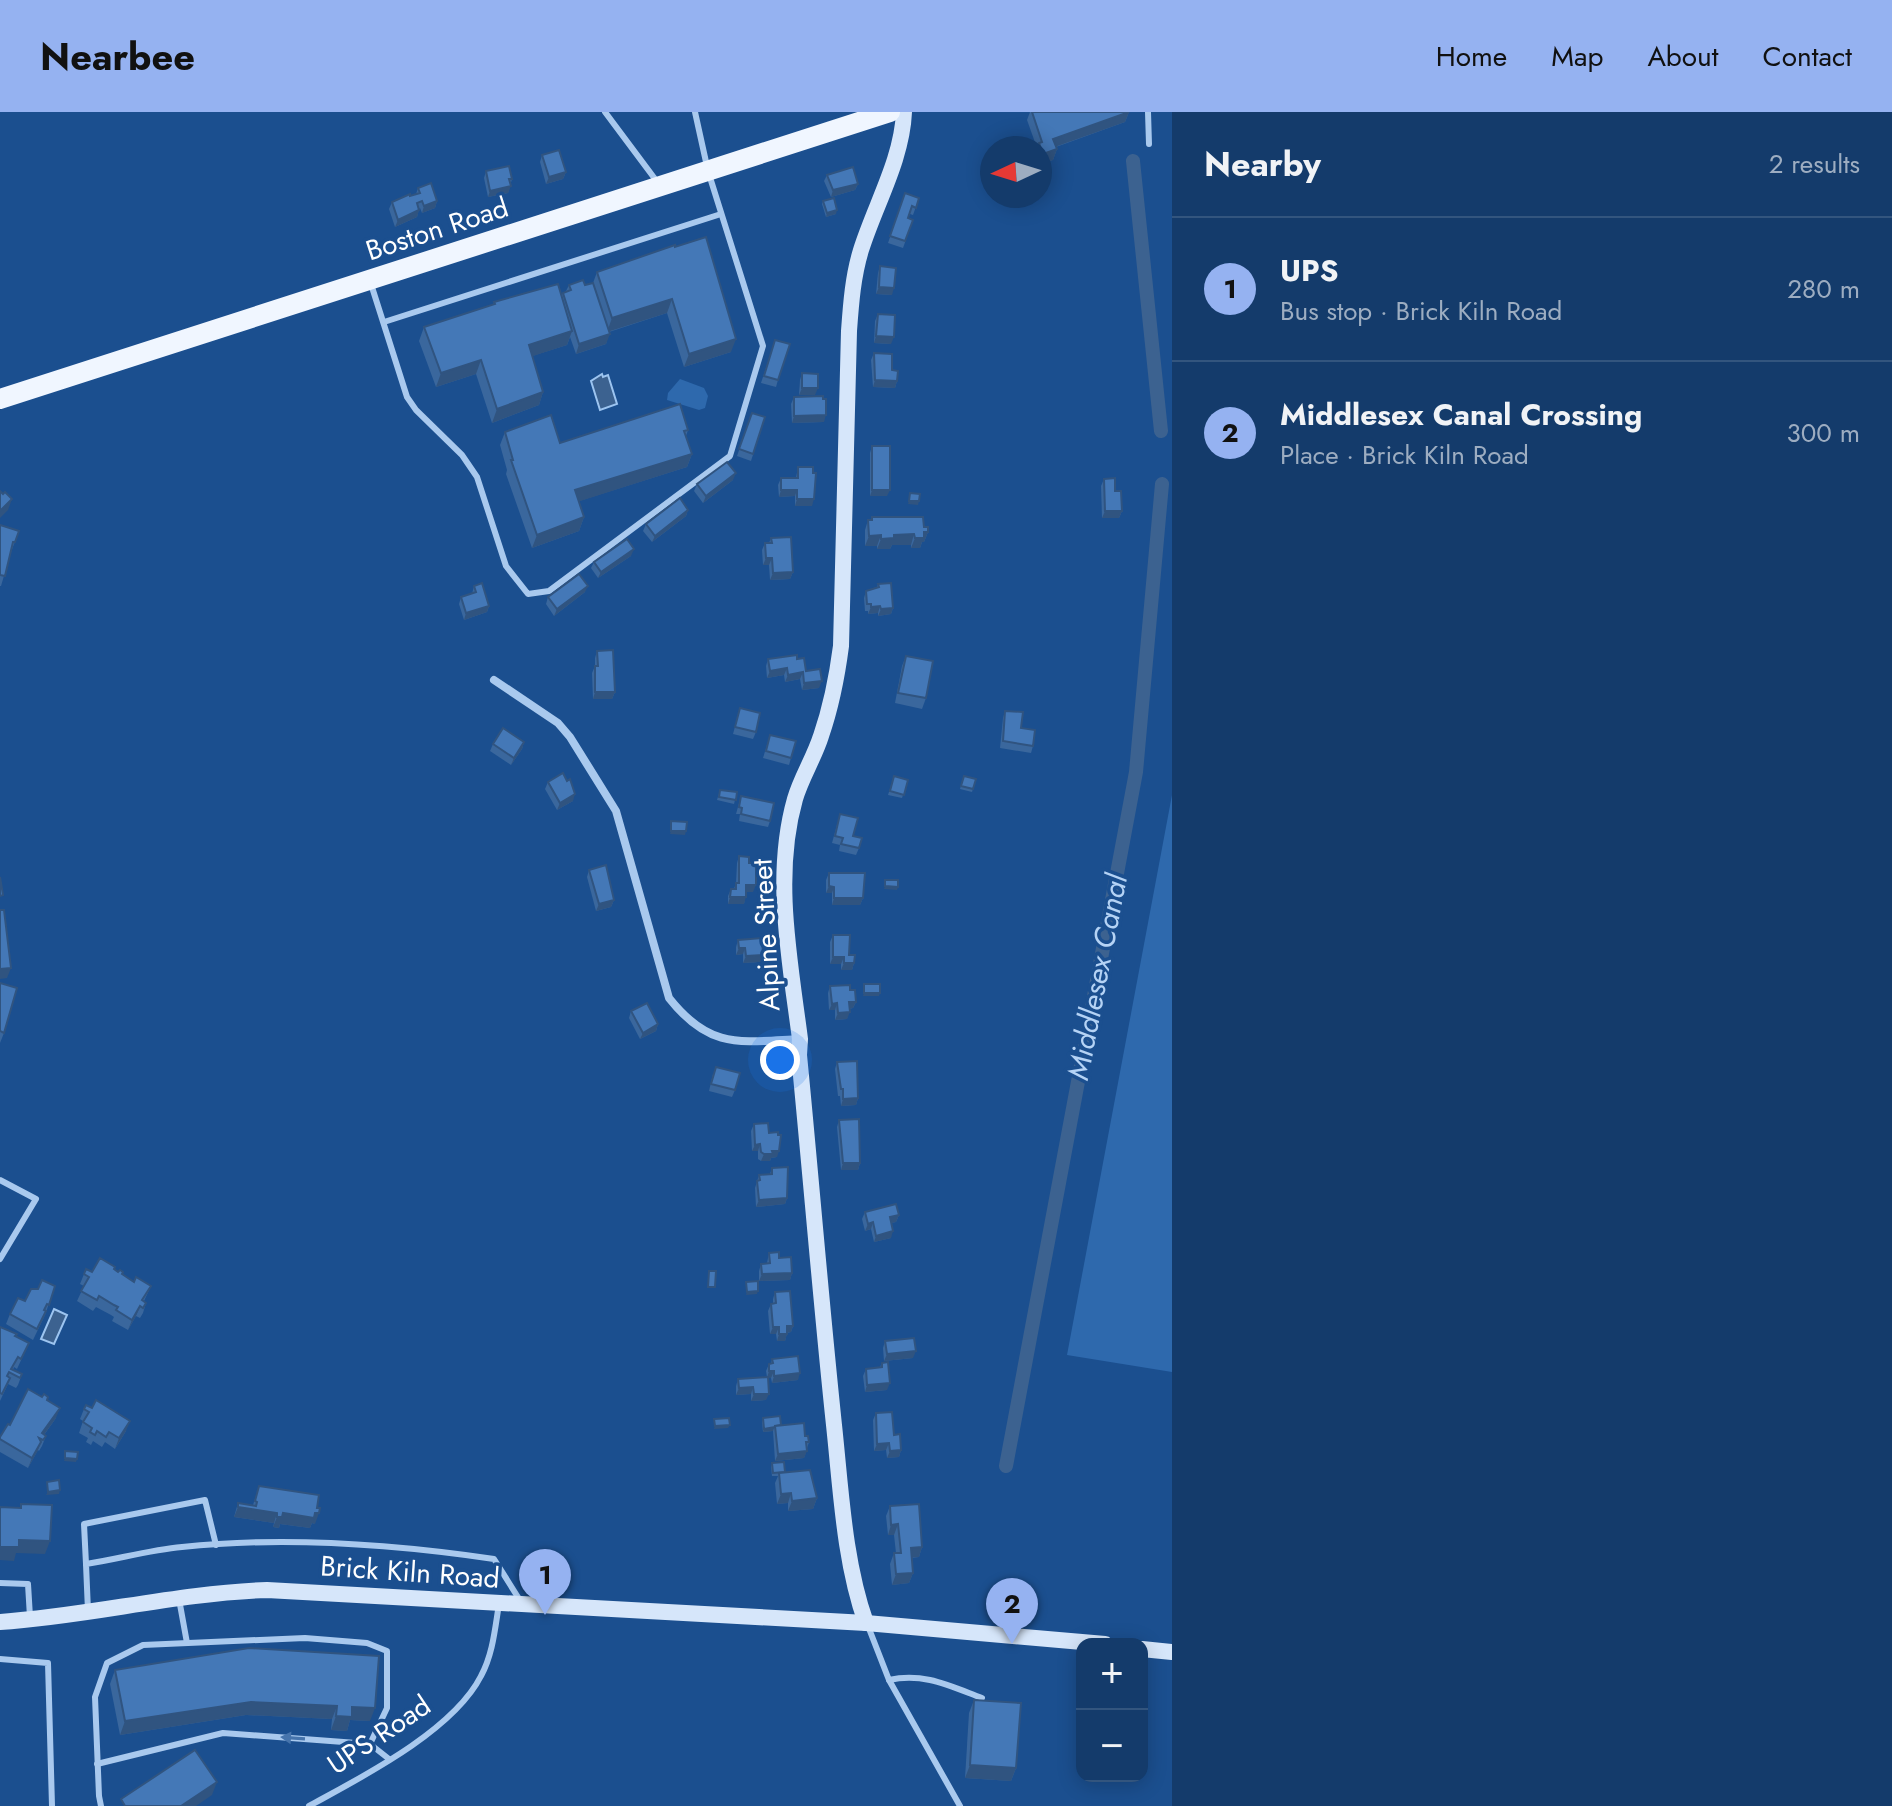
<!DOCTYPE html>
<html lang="en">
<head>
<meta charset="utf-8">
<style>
  :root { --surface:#143b6b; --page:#214673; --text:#f1f3f6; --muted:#9dadc1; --line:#33557e; --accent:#95b2f1 }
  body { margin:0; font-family:Jost,sans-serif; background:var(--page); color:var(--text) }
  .controls { position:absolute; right:24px; bottom:24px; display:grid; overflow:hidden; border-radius:16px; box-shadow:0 4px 20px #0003 }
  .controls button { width:72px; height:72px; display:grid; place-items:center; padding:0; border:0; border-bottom:2px solid var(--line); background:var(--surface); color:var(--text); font:40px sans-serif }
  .compass { position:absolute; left:980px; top:24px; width:72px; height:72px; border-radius:50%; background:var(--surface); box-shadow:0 4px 20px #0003; rotate:266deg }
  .you { position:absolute; left:780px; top:948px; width:28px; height:28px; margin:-20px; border:6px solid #fff; border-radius:50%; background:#1a73e8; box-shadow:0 0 0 12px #1a73e833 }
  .badge { display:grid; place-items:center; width:52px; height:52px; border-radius:50%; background:var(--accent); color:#111; font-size:26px; font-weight:700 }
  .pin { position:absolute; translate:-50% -66px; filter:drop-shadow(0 2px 4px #0008) }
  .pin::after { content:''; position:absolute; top:42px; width:28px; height:24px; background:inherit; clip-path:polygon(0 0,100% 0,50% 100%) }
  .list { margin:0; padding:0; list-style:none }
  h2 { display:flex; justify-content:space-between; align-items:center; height:104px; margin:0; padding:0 32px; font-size:34px }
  h2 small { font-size:26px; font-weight:400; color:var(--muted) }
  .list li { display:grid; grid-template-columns:52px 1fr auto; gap:24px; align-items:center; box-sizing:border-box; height:144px; padding:0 32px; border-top:2px solid var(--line) }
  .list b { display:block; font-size:30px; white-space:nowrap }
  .list p { margin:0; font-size:26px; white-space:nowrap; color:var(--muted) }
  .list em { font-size:26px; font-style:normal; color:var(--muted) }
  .map { position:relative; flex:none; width:1172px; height:1694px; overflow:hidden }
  header { display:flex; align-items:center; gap:48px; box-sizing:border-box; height:112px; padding:0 40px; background:var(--accent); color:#111 }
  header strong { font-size:38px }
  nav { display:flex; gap:44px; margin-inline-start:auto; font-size:28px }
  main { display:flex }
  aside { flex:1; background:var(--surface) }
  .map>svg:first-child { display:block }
</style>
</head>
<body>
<header>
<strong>Nearbee</strong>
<nav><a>Home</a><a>Map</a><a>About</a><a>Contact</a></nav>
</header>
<main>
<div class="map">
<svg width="1172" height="1694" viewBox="0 0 1172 1694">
  <rect width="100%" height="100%" fill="#1b4f8f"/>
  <g fill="#2e69ad">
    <path d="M680 267 704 276 708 284 705 296 699 298 667 288 668 281Z"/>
    <path d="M1172 683V1260L1067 1243Z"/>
  </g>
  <g fill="#3c6290" stroke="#9cc4f0" stroke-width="2">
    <path d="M602 262 603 265 608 263 617 292 600 298 591 269Z"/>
    <path d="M54 1197 67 1203 54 1232 41 1227Z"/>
  </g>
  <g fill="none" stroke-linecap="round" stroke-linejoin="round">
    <g stroke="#3c6290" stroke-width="14">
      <path d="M1133 49 1161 319"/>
      <path d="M1006 1354 1136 660 1162 372"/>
    </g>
    <g stroke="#a9c9ee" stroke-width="6">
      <path d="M605 0 658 71"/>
      <path d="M1148 0 1149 32"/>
      <path d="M371 172 407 285 416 298 462 343 477 365 506 454 528 482 549 479 730 344 763 234 708 59 695 0"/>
      <path d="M384 210 721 102"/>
      <path d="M0 1068 36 1087 0 1147"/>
      <path d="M86 1452 84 1412 205 1388 216 1433"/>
      <path d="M0 1471 28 1472 30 1505"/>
      <path d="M179 1487 187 1531"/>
      <path d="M88 1499 86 1452C118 1447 150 1438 182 1435 286 1424 392 1432 494 1447L521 1490"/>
      <path d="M868 1514 889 1568 960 1694"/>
      <path d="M0 1547 48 1551 52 1694"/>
      <path d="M889 1568C923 1560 950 1574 982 1586"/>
      <path d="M97 1652 223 1621 370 1632"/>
      <path d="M101 1694 99 1684 95 1585 107 1551 143 1533 305 1526 367 1531 387 1539V1596L370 1632 389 1647"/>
      <path d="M309 1694C362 1665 453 1619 481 1564 493 1542 495 1516 499 1492"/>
    </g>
    <path stroke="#a9c9ee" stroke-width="8" d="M494 568 558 611 570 625 616 699 669 886C710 938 740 930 800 927"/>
    <g stroke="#d6e6fa" stroke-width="16">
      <path d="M0 1510C90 1504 177 1481 267 1478L866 1511 1105 1532"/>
      <path d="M866 1511C844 1449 841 1378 834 1313 821 1190 811 1066 799 943L800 927C790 849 773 764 795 687 801 666 814 646 821 624 831 595 837 565 841 534L849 219C851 191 853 164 861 138 875 93 902 48 904 0"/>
      <path d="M1142 1537 1172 1540"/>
    </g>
    <path stroke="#f0f6ff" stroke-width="20" d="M0 287 890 0"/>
  </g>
  <g fill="#3a679d">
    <path d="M1030 0H1129L1125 10 1056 35 1057 37 1053 48 1040 52V36H1037L1027 8Z"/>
    <path d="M542 43 566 60 563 67 546 72 540 50Z"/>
    <path d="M486 59 512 67 508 81 488 85 484 66Z"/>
    <path d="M827 63 858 72 855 78 831 85 824 69Z"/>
    <path d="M418 76 437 89 435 96 422 101 420 96 419 97 417 105 395 115 389 97 392 90 416 82Z"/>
    <path d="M905 81 919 86 913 103 910 102 908 106 913 108 903 136 888 131Z"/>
    <path d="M823 89 836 102 826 105 822 92Z"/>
    <path d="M675 133 731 240 684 255 667 201 609 220 606 232 576 242 570 225 567 233 532 244 543 280 539 293 492 311 476 262 436 275 419 229 424 215 493 193 494 190 561 184 563 181 566 179 569 173H585L593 171 597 160Z"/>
    <path d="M880 154 892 183 876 182 878 161Z"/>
    <path d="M878 202 891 232 874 231 875 209Z"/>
    <path d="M775 228 778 268 776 275 761 271Z"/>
    <path d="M874 241 897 269 895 276 873 275 871 248Z"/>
    <path d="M802 261 815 283H799L800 268Z"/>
    <path d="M794 285 824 310 792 311 791 292Z"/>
    <path d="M752 301 765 305 751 349 737 344Z"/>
    <path d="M688 318 686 324 692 342 687 355 579 389 584 405 579 419 532 436 506 362 507 358 500 333 505 320 560 331Z"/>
    <path d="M872 334 887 384H870V341Z"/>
    <path d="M798 355 812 394H795V384L779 385 778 373 781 366H796Z"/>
    <path d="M1104 367 1115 379 1122 399 1119 406H1102L1101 374Z"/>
    <path d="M733 368 703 391 694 379 697 372Z"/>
    <path d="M688 398 686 404 652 430 643 419 646 412Z"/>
    <path d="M872 405 924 415 928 420 924 430H922L920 436H911V433H892L890 437H877V434H865V418L868 408H871Z"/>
    <path d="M0 413 19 419 11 440 1 474H0Z"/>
    <path d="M771 426 793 460 790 467 770 468 769 453H763L762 438 765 431H769Z"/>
    <path d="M631 444 598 466 591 456 594 450Z"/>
    <path d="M878 472 893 496 891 502 878 504V501L868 502V499H865L864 486 866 479 877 475Z"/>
    <path d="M474 474 489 494 487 500 464 508 459 492 461 485 472 482Z"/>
    <path d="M585 480 554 504 546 492 548 485Z"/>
    <path d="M597 539 615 580 612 587H593L592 561 595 554V546Z"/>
    <path d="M906 544 926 586 922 597 895 591 902 554Z"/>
    <path d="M768 547H797L819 576 802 578 800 567 785 570 784 563 767 566 766 554Z"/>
    <path d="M740 596 756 620 753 627 733 622Z"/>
    <path d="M1005 599 1033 634 1031 641 1000 636 1003 606Z"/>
    <path d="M770 623 791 646 789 653 763 646Z"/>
    <path d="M524 630 522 637 511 653 490 639 493 632Z"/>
    <path d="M894 664 908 668 902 686 888 683Z"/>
    <path d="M964 664 976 667 972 680 960 677Z"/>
    <path d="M548 670 573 689 557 698 545 677Z"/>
    <path d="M720 678 737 680 734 692 717 688Z"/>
    <path d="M741 684 770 709 768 715 739 709 740 702H736Z"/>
    <path d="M840 702 859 736 856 743 839 739 840 733 832 731Z"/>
    <path d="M739 744 749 751 753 780H746L744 792H728V784L731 777H734L736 771 737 751Z"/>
    <path d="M589 758 614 788 611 795 596 799 587 765Z"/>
    <path d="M829 761 863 786 860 793H832V781H826V768Z"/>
    <path d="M833 823 849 843 854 851 852 858H841V852H830V830Z"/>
    <path d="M738 828 761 850 743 851V842L736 843V835Z"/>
    <path d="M0 871 4 921 0 931Z"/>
    <path d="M830 874 850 878 856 890 853 896 849 897 847 907 835 908V898H829L828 881Z"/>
    <path d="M631 899 658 912 656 919 640 927 629 906Z"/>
    <path d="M837 950 858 986 856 993 841 994 840 984H838L835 957Z"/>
    <path d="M713 962 735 978 732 985 709 979Z"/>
    <path d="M839 1008 860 1051 858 1058H841L837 1015Z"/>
    <path d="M754 1012 769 1021 777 1045 771 1046 770 1049H761L758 1047V1039H752L751 1019Z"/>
    <path d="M772 1056 787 1086 785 1092 756 1095 755 1076 759 1063 770 1062Z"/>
    <path d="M865 1100 899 1103 896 1110 891 1111V1126L874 1130 871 1117 865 1119 862 1107Z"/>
    <path d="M769 1141 779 1146 792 1161 790 1168 759 1169V1159L761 1152 767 1151Z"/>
    <path d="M114 1158 134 1170 151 1174 144 1189 146 1191 143 1201 140 1206 136 1204 128 1218 112 1209 114 1205 111 1203 96 1195 93 1199 77 1189 84 1174 80 1172 84 1162Z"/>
    <path d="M55 1174 45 1203 33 1228 6 1212 10 1202 38 1177Z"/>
    <path d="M775 1180 793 1214 791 1220 787 1221 785 1229H777L776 1222H770L768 1199 771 1192H773V1187Z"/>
    <path d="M0 1215 29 1231 17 1257 14 1255 13 1258 22 1262 18 1273 16 1276 8 1272 0 1289Z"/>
    <path d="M885 1229 913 1246 884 1249 883 1236Z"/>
    <path d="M772 1247 798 1268 772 1271 771 1266H768L766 1288 751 1289V1282L736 1283V1274L738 1267 767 1265 766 1259 769 1252 771 1251Z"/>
    <path d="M882 1251 887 1278 865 1280 863 1264 866 1257 880 1255Z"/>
    <path d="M47 1288 56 1306 44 1323 46 1324 42 1334 39 1339 38 1338 28 1356 0 1340V1325L10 1313Z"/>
    <path d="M84 1297 126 1319 115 1337 105 1330 102 1335 93 1329 91 1333 86 1330 88 1326 79 1321 83 1309 80 1307Z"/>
    <path d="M876 1301 894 1323 901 1338 899 1345 887 1346 886 1338 874 1339 873 1308Z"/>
    <path d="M763 1306 805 1324 809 1330 804 1346 775 1349 773 1319 763 1320 762 1310Z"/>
    <path d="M772 1351 817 1386 813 1397 788 1399V1391L777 1392 775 1371 778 1364H772L771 1355Z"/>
    <path d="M259 1374 315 1412 312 1411 310 1416 280 1412 279 1416 273 1415 274 1411 234 1405 238 1391 253 1393Z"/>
    <path d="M890 1394 922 1435 919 1445 912 1446 913 1461 909 1471 892 1473 890 1452 894 1441H896L894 1423H888L886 1404Z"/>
    <path d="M249 1536 370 1609 350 1608 347 1619 331 1618 332 1607 246 1603 120 1623 110 1572 115 1558Z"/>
    <path d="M974 1588 1016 1656 1011 1669 965 1666 969 1601Z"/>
  </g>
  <g fill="#305480">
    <path d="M1129 0 1125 10 1049 37 1053 27Z"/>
    <path d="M1057 37 1053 48 1040 52 1043 42Z"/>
    <path d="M566 60 563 67 546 72 549 65Z"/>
    <path d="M858 72 855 78 831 85 833 78Z"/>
    <path d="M511 74 508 81 488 85 490 79Z"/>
    <path d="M437 89 435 96 422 101 424 94Z"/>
    <path d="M419 98 417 105 395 115 398 108Z"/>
    <path d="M837 98 836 102 826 105 827 101Z"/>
    <path d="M879 175 894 176 892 183 876 182Z"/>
    <path d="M672 187 667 201 607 220 612 206Z"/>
    <path d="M572 219 567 233 524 247 529 233Z"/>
    <path d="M610 222 606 232 576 242 579 232Z"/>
    <path d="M876 224 894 225 891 232 874 231Z"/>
    <path d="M736 227 731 240 684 255 689 242Z"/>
    <path d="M481 248 476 262 436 275 441 261Z"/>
    <path d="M875 268 897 269 895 276 873 275Z"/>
    <path d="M802 276H818L815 283H799Z"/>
    <path d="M543 280 539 293 492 311 497 297Z"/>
    <path d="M826 303 824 310 792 311 794 304Z"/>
    <path d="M692 342 687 355 571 392 575 378Z"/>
    <path d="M736 361 733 368 703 391 706 384Z"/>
    <path d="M781 378H797L795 384 779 385Z"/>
    <path d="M872 378H890L887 384H870Z"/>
    <path d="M12 387 8 398 0 406V399Z"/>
    <path d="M797 387H814L812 394H795Z"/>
    <path d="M909 389H919L918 393 908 392Z"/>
    <path d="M688 398 686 404 652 430 655 424Z"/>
    <path d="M1105 399H1122L1119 406H1102Z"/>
    <path d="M584 405 579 419 532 436 537 423Z"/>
    <path d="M924 420H928L924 430H922L920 436H911L915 426Z"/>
    <path d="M914 422 911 433H892L890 437H877L881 427 894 423Z"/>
    <path d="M881 423 877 434H865L869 424Z"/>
    <path d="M634 437 631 444 598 466 601 460Z"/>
    <path d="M766 446H772L769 453H763Z"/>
    <path d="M793 460 790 467 770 468 773 461Z"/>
    <path d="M588 474 585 480 554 504 557 497Z"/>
    <path d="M489 494 487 500 464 508 466 501Z"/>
    <path d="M880 494 878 501 868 502 871 495Z"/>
    <path d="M893 496 891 502 878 504 881 497Z"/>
    <path d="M787 556 784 563 767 566 770 559Z"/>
    <path d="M803 560 800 567 785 570 788 563Z"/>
    <path d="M822 569 819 576 802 578 804 571Z"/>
    <path d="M595 580H615L612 587H593Z"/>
    <path d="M524 630 522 637 511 653 514 646Z"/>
    <path d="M575 682 573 689 557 698 560 691Z"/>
    <path d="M671 719H686L685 723 670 722Z"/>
    <path d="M746 773H756L753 780H744Z"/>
    <path d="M829 774 834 775 832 781H826Z"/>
    <path d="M885 774 898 775 897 778 884 777Z"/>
    <path d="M730 785H746L744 792H728Z"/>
    <path d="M834 786H863L860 793H832Z"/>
    <path d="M614 788 611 795 596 799 599 792Z"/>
    <path d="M739 836H745L743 842 736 843Z"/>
    <path d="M763 843 761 850 743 851 746 844Z"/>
    <path d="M833 845H844L841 852H830Z"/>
    <path d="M844 851H854L852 858H841Z"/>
    <path d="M11 856 7 866 0 867V857Z"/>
    <path d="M864 881H880L879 884H863Z"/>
    <path d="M849 890H856L853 896 847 897Z"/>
    <path d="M837 891 835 898H829L832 892Z"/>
    <path d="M850 900 847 907 835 908 838 901Z"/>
    <path d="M658 912 656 919 640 927 643 921Z"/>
    <path d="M858 986 856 993 841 994 843 987Z"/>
    <path d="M760 1032 758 1039H752L755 1033Z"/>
    <path d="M772 1039H779L777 1045 771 1046 770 1049H761L764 1042Z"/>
    <path d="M843 1051H860L858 1058H841Z"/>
    <path d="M787 1086 785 1092 756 1095 759 1088Z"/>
    <path d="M899 1103 896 1110 887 1112 890 1105Z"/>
    <path d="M873 1110 871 1117 865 1119 868 1112Z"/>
    <path d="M893 1119 891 1126 874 1130 876 1124Z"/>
    <path d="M792 1161 790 1168 759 1169 762 1162Z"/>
    <path d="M758 1179 757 1182 746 1183 747 1180Z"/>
    <path d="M140 1194 136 1204 128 1218 132 1208Z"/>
    <path d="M787 1214H793L791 1220 784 1221Z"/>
    <path d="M773 1215H779L776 1222H770Z"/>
    <path d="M779 1222H787L785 1229H777Z"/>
    <path d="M916 1239 913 1246 884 1249 887 1242Z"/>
    <path d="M769 1259H774L771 1266H767Z"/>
    <path d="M800 1261 798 1268 772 1271 774 1264Z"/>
    <path d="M890 1271 887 1278 865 1280 867 1273Z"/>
    <path d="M753 1275 751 1282 736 1283 739 1276Z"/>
    <path d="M754 1282H769L766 1288 751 1289Z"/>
    <path d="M60 1296 56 1306 41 1327 42 1321Z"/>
    <path d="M130 1309 126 1319 115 1337 119 1326Z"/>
    <path d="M730 1313 728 1316 714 1317 715 1314Z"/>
    <path d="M774 1316 773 1319 763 1320 764 1317Z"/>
    <path d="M41 1330 37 1340 28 1356 32 1346Z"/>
    <path d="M889 1331 886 1338 874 1339 877 1332Z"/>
    <path d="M901 1338 899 1345 887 1346 890 1339Z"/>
    <path d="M807 1339 804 1346 775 1349 778 1342Z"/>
    <path d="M65 1346 77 1347 76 1350 64 1349Z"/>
    <path d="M60 1378 59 1382 46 1383 48 1380Z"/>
    <path d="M791 1381 788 1391 777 1392 781 1382Z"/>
    <path d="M817 1386 813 1397 788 1399 792 1389Z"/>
    <path d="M238 1395 277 1401 274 1411 234 1405Z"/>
    <path d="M283 1401H319L315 1412 312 1411 310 1416 280 1412 279 1416 273 1415 277 1405Z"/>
    <path d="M898 1412 894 1423H888L891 1413Z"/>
    <path d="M19 1428 50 1429 45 1442 16 1441 14 1449 0 1448V1435Z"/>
    <path d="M922 1435 919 1445 907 1446 911 1436Z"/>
    <path d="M913 1461 909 1471 892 1473 896 1462Z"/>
    <path d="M251 1590 337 1594 332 1607 246 1603 120 1623 125 1609Z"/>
    <path d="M352 1595 375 1596 370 1609 350 1608 347 1619 331 1618 336 1604Z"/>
    <path d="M970 1653 1016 1656 1011 1669 965 1666Z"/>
    <path d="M217 1670 212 1683 196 1694H181Z"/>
  </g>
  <g fill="#4478b7" stroke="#305480" stroke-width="2">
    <path d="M1032 0H1129L1053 27 1057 37 1043 42 1039 31 1042 30Z"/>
    <path d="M559 38 566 60 549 65 542 43Z"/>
    <path d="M509 54 512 67H509L511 74 490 79 486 59Z"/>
    <path d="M853 55 858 72 833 78 827 63Z"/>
    <path d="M431 71 437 89 424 94 422 89 417 91 419 98 398 108 392 90 410 82V84L420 81 418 76Z"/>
    <path d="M905 81 919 86 916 96 912 94 908 106 913 108 905 129 890 124Z"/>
    <path d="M834 86 837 98 827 101 823 89Z"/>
    <path d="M706 125 736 227 689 242 672 187 612 206 597 160 675 133V135Z"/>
    <path d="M880 154 896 156 894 176 879 175Z"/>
    <path d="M583 168 585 173 593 171 610 222 579 232 563 181 571 178 569 173Z"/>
    <path d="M558 172 572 219 529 233 543 280 497 297 481 248 441 261 424 215 495 192 494 190Z"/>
    <path d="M878 202 895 203 894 225 876 224Z"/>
    <path d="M775 228 790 232 778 268 764 264Z"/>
    <path d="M874 241 892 242V258L898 259 897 269 875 268Z"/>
    <path d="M802 261 818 262V276H802Z"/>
    <path d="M823 284V287H826V303L794 304V285Z"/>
    <path d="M680 292 688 318 684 319 692 342 575 378 584 405 537 423 511 348H513L505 320 551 303 560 331Z"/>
    <path d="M752 301 765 305 753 342 739 337Z"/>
    <rect x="872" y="334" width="18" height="44"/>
    <path d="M727 350 736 361 706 384 697 372Z"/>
    <path d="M798 355H813V361H816L814 387H797V378H781V366H798Z"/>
    <path d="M1115 366V379H1121L1122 399H1105L1104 367Z"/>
    <path d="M0 379 3 382 5 380 12 387 0 399Z"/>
    <path d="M910 381 920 382 919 389H909Z"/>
    <path d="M680 386 688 398 655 424 646 412Z"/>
    <path d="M872 405H923L924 415H928V420H924V426H915L914 422 894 423V426L881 427V423L869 424 868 408H872Z"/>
    <path d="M0 413 19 419 15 430H13L5 464 0 463Z"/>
    <path d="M791 425 793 460 773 461 772 446H766L765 431H772L771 426Z"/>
    <path d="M627 427 634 437 601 460 594 450Z"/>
    <path d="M579 462 588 474 557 497 548 485Z"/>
    <path d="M482 471 489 494 466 501 461 485 476 480 474 474Z"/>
    <path d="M891 471 893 496 881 497 880 494 871 495V492H867L866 479 879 475 878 472Z"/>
    <path d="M613 538 615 580H595V554H598L597 539Z"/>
    <path d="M797 543V547L804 546 806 559 820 557 822 569 804 571 803 560 788 563 787 556 770 559 768 547Z"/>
    <path d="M906 544 933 549 926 586 898 581Z"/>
    <path d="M740 596 760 601 756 620 735 615Z"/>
    <path d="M1005 599 1023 600 1021 616 1035 618 1033 634 1003 629Z"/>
    <path d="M503 616 524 630 514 646 493 632Z"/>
    <path d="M770 623 796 629 791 646 766 639Z"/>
    <path d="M563 661 567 669 570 667 575 682 560 691 548 670Z"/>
    <path d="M894 664 908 668 904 683 890 679Z"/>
    <path d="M964 664 976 667 973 677 961 674Z"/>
    <path d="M720 678 737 680 736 688 719 685Z"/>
    <path d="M741 684 774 691 770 709 741 702 742 696 739 695Z"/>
    <path d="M840 702 858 706 853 724 862 726 859 736 841 732 843 726 835 724Z"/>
    <path d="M671 709 687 710 686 719H671Z"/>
    <path d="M739 744 749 745V751H756V773H746V785H730L731 777H736V771H739Z"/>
    <path d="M606 753 614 788 599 792 589 758Z"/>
    <path d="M829 761H865L863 786H834V775L829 774Z"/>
    <path d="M0 765 3 783 0 784Z"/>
    <path d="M885 768H898V775L885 774Z"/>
    <path d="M0 798H4L11 856 0 857Z"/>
    <path d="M833 823H850L849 843H855L854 851H844V845H833Z"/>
    <path d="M762 826 763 843 746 844 745 836H739L738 828Z"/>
    <path d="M0 871 17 876 4 921 0 919Z"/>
    <rect x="864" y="872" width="16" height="9"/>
    <path d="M850 873V878H855L856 890H849L850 900 838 901 837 891 832 892 830 874Z"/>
    <path d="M647 891 658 912 643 921 631 899Z"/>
    <path d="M857 949 858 986 843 987V977H841L837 950Z"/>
    <path d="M716 955 740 961 735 978 711 972Z"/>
    <path d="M859 1007 860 1051H843L839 1008Z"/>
    <path d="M768 1011 769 1021 778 1020V1023H781L779 1039H772L773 1042H764L761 1040 760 1032 755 1033 754 1012Z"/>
    <path d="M788 1055 787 1086 759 1088 757 1069 760 1068 759 1063 772 1062V1056Z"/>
    <path d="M896 1092 899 1103 890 1105 893 1119 876 1124 873 1110 868 1112 865 1100Z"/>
    <path d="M779 1140V1146L791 1145 792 1161 762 1162 761 1152 770 1151 769 1141Z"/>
    <path d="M100 1146 115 1155 114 1157 118 1160 120 1158 123 1160 122 1162 134 1170 136 1165 151 1174 142 1188 146 1191 143 1196 140 1194 132 1208 116 1198 118 1195 114 1193 99 1184 97 1188 81 1179 89 1165 84 1162 86 1157 92 1160Z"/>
    <path d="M709 1159H716L715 1175H708Z"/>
    <path d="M42 1168 55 1174 49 1193 47 1192 44 1198 46 1199 37 1217 10 1202 18 1186 25 1189 31 1177H38Z"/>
    <path d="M758 1169V1179L747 1180 746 1170Z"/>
    <path d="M790 1179 793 1214H787V1222H779V1215H773L771 1192 776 1191 775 1180Z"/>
    <path d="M0 1215 17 1222 15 1224 29 1231 21 1247 18 1245 11 1257 22 1262 20 1266 9 1260 7 1264 10 1266 2 1282 0 1281Z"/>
    <path d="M914 1226 916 1239 887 1242 885 1229Z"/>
    <path d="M798 1244 800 1261 774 1264V1259H769V1252L773 1251 772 1247Z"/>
    <path d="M888 1250 890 1271 867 1273 866 1257 882 1255V1251Z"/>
    <path d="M768 1265 769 1282H754L753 1275 739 1276 738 1267Z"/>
    <path d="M28 1277 42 1285 44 1282 48 1285 47 1288 60 1296 42 1321 46 1324 43 1328 39 1326 41 1330 32 1346 0 1327V1325L8 1312 10 1313Z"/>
    <path d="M96 1288 130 1309 119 1326 109 1320 106 1325 97 1319 95 1323 90 1320 92 1316 83 1310 89 1300 84 1297 86 1293 92 1296Z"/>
    <path d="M892 1300 894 1323 900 1322 901 1338 890 1339 889 1331 877 1332 876 1301Z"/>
    <path d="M780 1304 781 1313 775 1314V1315L764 1317 763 1306Z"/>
    <path d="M729 1306 730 1313 715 1314 714 1307Z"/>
    <path d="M804 1311 805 1324H808L809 1330H806L807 1339 778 1342 775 1314Z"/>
    <path d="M65 1339 78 1340 77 1347 65 1346Z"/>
    <path d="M784 1350 785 1360 773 1361 772 1351Z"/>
    <path d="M810 1358 817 1386 792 1389 791 1381 781 1382 779 1361Z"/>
    <path d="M59 1368 60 1378 48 1380 47 1370Z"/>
    <path d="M259 1374 319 1383 317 1396H320L319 1401H315L314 1406 283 1401 282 1405H277V1401L238 1395V1391L256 1394 257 1390 255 1389Z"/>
    <path d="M21 1392 52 1393 50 1429 19 1428V1435H0V1395L21 1396Z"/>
    <path d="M919 1392 922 1435 911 1436 913 1461 896 1462 894 1441H901L898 1412 891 1413 890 1394Z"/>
    <path d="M249 1536 379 1544 375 1596 352 1595V1605L336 1604 337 1594 251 1590 125 1609 115 1558Z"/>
    <path d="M974 1588 1021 1591 1016 1656 970 1653Z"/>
    <path d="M195 1638 217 1670 181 1694H125L121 1687Z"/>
  </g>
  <defs><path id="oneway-solid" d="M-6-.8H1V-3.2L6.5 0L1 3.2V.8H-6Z" transform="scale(2)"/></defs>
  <use fill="#4674ac" href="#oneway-solid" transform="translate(293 1626) rotate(-176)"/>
  <g text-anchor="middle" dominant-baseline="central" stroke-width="7" stroke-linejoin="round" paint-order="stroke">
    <g font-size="28" fill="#fff" stroke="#1b4f8f">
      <text transform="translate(437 117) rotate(-18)">Boston Road</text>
      <text transform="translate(766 823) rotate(-93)">Alpine Street</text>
      <text transform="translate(410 1460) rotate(4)">Brick Kiln Road</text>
      <text transform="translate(379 1623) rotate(-34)">UPS Road</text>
    </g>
    <g font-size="30" font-style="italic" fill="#b5d3f5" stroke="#1b4f8f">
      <text transform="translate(1097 865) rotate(-79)">Middlesex Canal</text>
    </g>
  </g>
</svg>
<div class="controls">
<button>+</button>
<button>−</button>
</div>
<svg class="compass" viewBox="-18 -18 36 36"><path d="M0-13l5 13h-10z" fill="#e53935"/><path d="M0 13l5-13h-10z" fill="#9dadc1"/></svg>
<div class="you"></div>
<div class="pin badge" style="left:545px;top:1503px">1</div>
<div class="pin badge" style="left:1012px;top:1532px">2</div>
</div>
<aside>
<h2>Nearby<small>2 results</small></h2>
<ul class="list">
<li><span class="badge">1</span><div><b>UPS</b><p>Bus stop · Brick Kiln Road</p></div><em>280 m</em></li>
<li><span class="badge">2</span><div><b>Middlesex Canal Crossing</b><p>Place · Brick Kiln Road</p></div><em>300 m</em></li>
</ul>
</aside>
</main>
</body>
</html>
